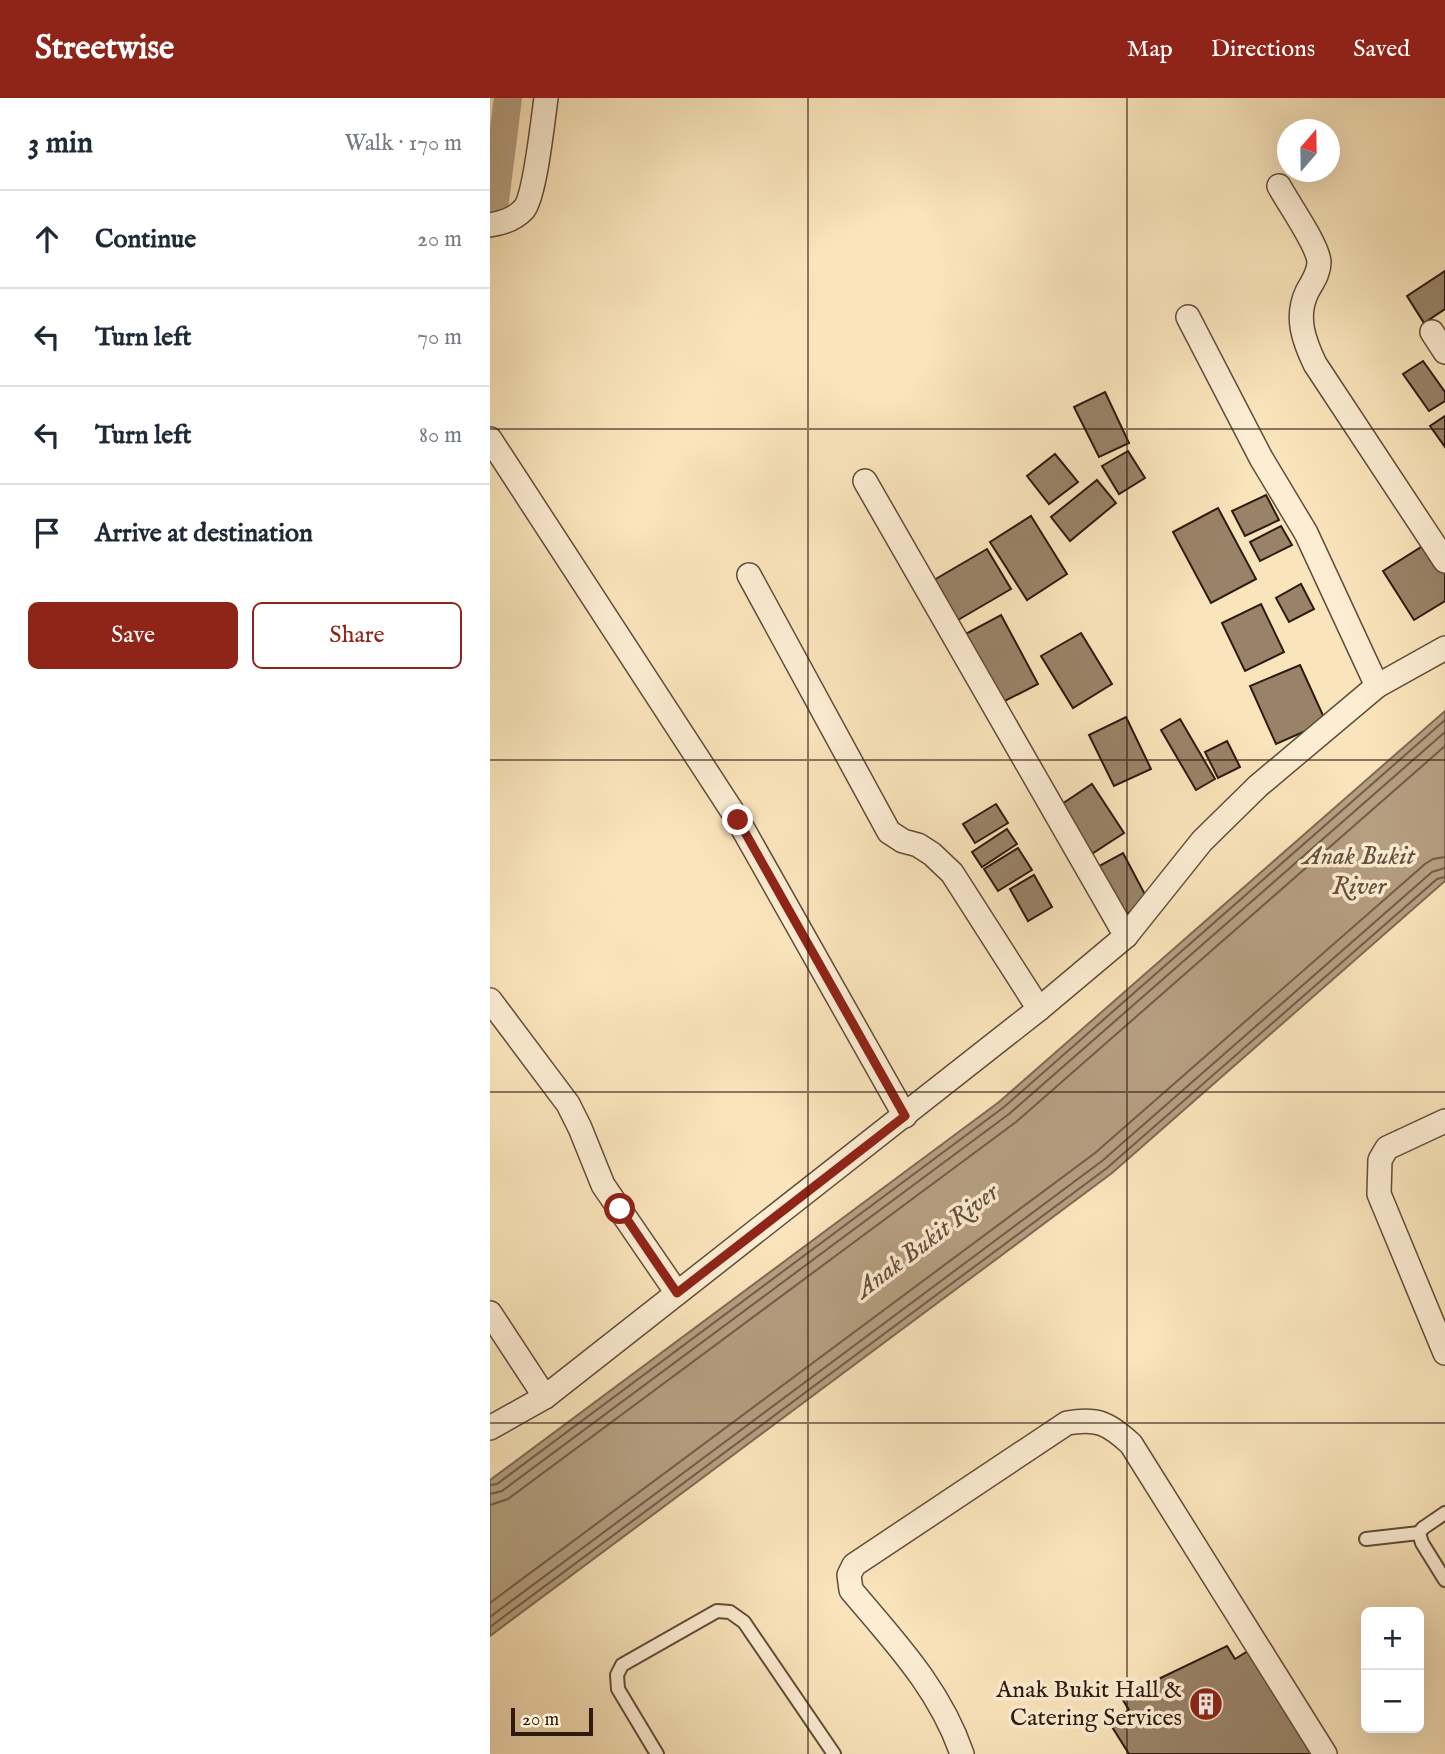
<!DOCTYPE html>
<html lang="en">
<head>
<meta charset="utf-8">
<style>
  :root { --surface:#fff; --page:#f2f2f3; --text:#1f2937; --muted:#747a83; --line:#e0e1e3; --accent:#8f2418 }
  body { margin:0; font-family:"IM FELL English",serif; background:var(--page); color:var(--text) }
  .controls { position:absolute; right:21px; bottom:21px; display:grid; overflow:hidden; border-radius:10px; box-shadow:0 7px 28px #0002 }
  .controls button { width:63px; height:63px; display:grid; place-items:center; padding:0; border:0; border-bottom:2px solid var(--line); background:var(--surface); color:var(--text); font:35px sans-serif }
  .compass { position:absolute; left:787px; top:21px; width:63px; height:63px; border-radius:50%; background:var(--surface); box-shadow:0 7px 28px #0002; rotate:20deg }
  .scale { position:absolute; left:21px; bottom:18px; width:82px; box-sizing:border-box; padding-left:7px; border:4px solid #2f1a0f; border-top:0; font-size:19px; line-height:24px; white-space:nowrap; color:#2f1a0f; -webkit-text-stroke:5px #fcedd3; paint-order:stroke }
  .stop { position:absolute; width:21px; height:21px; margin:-16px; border:5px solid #8f2418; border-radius:50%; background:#fff }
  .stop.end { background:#8f2418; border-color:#fff; box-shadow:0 2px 7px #0008 }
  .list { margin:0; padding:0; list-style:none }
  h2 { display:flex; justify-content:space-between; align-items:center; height:91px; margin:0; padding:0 28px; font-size:30px }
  h2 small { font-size:23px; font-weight:400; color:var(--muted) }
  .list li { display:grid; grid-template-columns:46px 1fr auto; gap:21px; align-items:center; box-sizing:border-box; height:98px; padding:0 28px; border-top:2px solid var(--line) }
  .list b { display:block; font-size:26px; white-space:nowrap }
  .list em { font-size:23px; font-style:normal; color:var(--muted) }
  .actions { display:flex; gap:14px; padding:21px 28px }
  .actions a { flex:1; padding:16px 0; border:2px solid var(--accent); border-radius:10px; text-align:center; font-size:24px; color:var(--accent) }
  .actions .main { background:var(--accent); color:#fff }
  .icon { flex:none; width:38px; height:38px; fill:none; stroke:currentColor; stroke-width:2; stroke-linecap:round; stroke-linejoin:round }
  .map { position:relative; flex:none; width:955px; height:1656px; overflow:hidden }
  header { display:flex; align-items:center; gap:42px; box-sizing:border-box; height:98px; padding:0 35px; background:var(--accent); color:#fff }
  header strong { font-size:33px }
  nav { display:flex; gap:38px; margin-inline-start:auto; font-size:24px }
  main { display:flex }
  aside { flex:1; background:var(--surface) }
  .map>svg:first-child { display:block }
</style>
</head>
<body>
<header>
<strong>Streetwise</strong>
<nav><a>Map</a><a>Directions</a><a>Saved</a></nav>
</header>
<main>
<aside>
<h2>3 min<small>Walk · 170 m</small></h2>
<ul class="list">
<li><svg class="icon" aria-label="ahead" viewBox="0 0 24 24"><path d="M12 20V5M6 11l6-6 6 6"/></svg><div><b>Continue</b></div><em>20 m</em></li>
<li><svg class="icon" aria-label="left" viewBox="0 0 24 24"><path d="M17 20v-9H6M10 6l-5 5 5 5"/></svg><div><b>Turn left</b></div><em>70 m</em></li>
<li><svg class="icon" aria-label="left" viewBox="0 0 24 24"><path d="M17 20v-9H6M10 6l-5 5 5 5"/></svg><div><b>Turn left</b></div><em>80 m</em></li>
<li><svg class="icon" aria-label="arrive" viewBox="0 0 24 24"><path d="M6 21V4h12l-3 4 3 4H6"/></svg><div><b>Arrive at destination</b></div></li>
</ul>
<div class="actions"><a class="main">Save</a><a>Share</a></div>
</aside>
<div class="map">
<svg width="955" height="1656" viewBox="0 0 955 1656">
  <rect width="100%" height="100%" fill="#fae4bb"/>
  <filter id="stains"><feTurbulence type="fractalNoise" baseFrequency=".00286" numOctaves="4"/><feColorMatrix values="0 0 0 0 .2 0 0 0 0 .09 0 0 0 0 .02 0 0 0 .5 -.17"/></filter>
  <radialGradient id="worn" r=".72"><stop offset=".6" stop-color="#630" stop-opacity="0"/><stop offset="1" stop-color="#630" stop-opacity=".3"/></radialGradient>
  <path fill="#b59f81" stroke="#7f6a53" stroke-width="2" d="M955 613V783L622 1075 0 1538V1382L509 1004Z"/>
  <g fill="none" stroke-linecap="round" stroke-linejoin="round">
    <g stroke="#725c48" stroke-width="2">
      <path d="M0 1387 7 1386 514 1009 955 622"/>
      <path d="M0 1396 12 1393 519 1016 955 634"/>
      <path d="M0 1407 18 1401 526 1024 955 648"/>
      <path d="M0 1505 605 1055 935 766 943 761 955 759"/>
      <path d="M0 1519 612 1063 942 774 955 770"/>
      <path d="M0 1529 617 1070 947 781 955 779"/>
    </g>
    <path stroke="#b59f81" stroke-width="28" d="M5 103 18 0"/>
  </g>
  <g fill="#998368" stroke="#2f1a0f" stroke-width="2">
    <path d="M955 173V211L934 225 917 198Z"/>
    <path d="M933 263 955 294V303L939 313 913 276Z"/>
    <path d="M615 294 639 345 609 359 584 309Z"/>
    <path d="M955 318V349L940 328Z"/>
    <path d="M638 353 655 380 629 396 612 368Z"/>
    <path d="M565 356 588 384 559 406 537 378Z"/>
    <path d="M607 382 626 405 580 443 561 419Z"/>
    <path d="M776 397 789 422 755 438 742 413Z"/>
    <path d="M728 410 766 481 721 505 683 434Z"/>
    <path d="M541 418 577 476 537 502 500 444Z"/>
    <path d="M791 428 802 447 770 463 760 444Z"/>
    <path d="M936 446 955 476V503L924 522 893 473Z"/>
    <path d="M497 451 521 491 468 522 444 482Z"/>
    <path d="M811 486 824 511 799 524 786 500Z"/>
    <path d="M771 506 794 554 755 573 732 525Z"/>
    <path d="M511 517 548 586 507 607 470 539Z"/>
    <path d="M591 535 622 586 583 610 551 558Z"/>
    <path d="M810 567 836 624 786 646 760 588Z"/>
    <path d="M636 619 661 671 624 688 599 637Z"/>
    <path d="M690 621 725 681 706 692 671 632Z"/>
    <path d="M737 643 750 669 728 680 715 654Z"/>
    <path d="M602 686 634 735 600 757 569 708Z"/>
    <path d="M506 706 518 725 485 745 473 726Z"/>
    <path d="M517 731 527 746 492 769 482 754Z"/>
    <path d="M528 750 542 772 508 793 494 771Z"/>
    <path d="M633 755 659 804 629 820 602 772Z"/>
    <path d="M544 777 562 809 538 823 520 791Z"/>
    <path d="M737 1548 745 1561 763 1550 827 1656H639L619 1624 639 1612 631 1599Z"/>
  </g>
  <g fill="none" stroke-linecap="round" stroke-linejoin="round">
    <g stroke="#624c3a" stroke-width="16">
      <g id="lane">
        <path d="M955 1415 933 1430 929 1435 932 1445 955 1482"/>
        <path d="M876 1441 929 1435"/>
        <path d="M167 1656 128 1591 127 1577 132 1567 227 1513 240 1514 254 1524 344 1656"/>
      </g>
    </g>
    <g stroke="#624c3a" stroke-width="26">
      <g id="street">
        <path d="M789 88C798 105 828 147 829 164 829 176 822 184 817 194 805 219 814 243 825 266L955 463"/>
        <path d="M0 127C13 125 25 121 34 111 45 98 53 21 56 0"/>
        <path d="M698 219 771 360 816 435 887 588"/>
        <path d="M942 234 955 254"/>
        <path d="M0 341 248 722 415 1018"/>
        <path d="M375 383 636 838"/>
        <path d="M259 477 399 734 413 743 428 747 442 756 462 775 549 911"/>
        <path d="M0 902 78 1006 90 1030 113 1087 187 1195"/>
        <path d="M955 1023 897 1050 890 1062 889 1096 955 1255"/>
        <path d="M0 1215 55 1299"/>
        <path d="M0 1330 55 1299 549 911 636 838 712 743 768 688 887 588 955 550"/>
        <path d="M472 1656C450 1591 404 1543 361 1492L359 1477 364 1467 577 1325C608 1320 618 1325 641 1346L835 1656"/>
      </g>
    </g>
    <use href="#lane" stroke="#fcedd3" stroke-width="12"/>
    <use href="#street" stroke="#fcedd3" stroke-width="23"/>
  </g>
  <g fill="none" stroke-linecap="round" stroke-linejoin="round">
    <path stroke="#8f2418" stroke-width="9" d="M130 1111 187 1195 415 1018 248 722"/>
  </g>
  <path fill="none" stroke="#2f1a0f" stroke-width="2" stroke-opacity="0.55" d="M318 0V1656M637 0V1656M0 331H955M0 662H955M0 994H955M0 1325H955"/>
  <defs>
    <g id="building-disc" transform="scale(1.75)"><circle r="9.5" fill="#8f2418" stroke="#fcedd3"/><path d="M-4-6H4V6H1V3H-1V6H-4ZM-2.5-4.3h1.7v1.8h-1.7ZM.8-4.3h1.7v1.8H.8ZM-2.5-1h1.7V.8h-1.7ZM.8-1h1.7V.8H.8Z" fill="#fff"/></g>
  </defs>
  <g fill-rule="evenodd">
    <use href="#building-disc" x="716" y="1606"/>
  </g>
  <g text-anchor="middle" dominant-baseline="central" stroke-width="7" stroke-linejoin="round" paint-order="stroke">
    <g font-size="24" fill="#2f1a0f" stroke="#fcedd3" text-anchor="end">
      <text x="692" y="1592">Anak Bukit Hall &amp;<tspan x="692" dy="28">Catering Services</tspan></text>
    </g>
    <g font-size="26" font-style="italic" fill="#654f3d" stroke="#fcedd3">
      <text x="869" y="758">Anak Bukit<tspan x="869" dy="30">River</tspan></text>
      <text transform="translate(437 1143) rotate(-37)">Anak Bukit River</text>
    </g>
  </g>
  <rect width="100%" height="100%" filter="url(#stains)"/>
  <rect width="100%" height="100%" fill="url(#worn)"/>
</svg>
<div class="controls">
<button>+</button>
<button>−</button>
</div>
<svg class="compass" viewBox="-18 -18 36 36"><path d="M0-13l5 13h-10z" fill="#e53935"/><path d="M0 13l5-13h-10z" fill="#747a83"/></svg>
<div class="scale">20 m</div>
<div class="stop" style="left:130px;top:1111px"></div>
<div class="stop end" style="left:248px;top:722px"></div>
</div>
</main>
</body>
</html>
